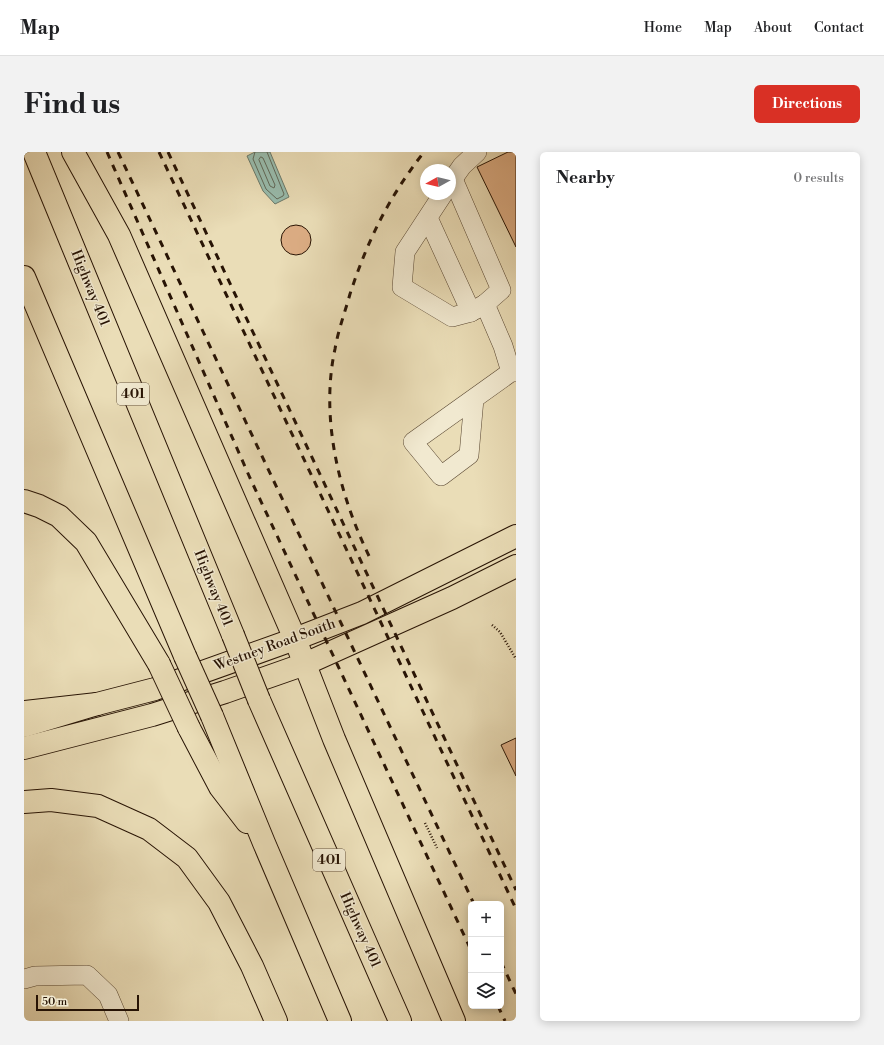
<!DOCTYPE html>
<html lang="en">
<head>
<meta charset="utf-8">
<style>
  :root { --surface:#fff; --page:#f2f2f2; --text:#202124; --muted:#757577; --line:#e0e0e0; --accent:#d93025 }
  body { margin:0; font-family:"Libre Bodoni",serif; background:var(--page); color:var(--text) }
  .controls { position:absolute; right:12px; bottom:12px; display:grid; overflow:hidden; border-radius:6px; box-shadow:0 2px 10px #0003 }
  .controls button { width:36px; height:36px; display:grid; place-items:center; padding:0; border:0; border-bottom:1px solid var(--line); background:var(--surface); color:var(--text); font:20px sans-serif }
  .compass { position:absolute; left:396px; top:12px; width:36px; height:36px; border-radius:50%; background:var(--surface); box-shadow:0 2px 10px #0003; rotate:262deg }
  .scale { position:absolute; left:12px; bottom:10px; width:103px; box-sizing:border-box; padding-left:4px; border:2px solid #271304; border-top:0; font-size:11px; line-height:14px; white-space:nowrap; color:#271304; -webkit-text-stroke:3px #f1e9d0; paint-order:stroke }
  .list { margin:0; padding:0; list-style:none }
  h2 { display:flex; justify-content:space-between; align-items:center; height:52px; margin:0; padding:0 16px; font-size:17px }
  h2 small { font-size:13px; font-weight:400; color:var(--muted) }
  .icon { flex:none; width:22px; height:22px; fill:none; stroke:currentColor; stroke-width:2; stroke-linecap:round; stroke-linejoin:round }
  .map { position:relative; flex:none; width:492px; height:869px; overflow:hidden; border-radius:6px }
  header { display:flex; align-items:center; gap:24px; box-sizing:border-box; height:56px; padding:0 20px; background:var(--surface); border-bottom:1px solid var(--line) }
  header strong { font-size:19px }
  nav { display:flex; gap:22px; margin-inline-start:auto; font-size:14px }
  .intro { display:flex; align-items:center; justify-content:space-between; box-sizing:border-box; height:96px; padding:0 24px }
  h1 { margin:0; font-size:28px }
  .button { padding:10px 18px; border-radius:6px; background:var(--accent); color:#fff; font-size:14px; font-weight:700 }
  main { display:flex; gap:24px; padding:0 24px }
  aside { flex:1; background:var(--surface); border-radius:6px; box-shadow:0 2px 10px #0003 }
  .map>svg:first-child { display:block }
</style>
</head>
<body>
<header>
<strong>Map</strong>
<nav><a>Home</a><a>Map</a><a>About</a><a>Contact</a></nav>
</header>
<div class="intro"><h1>Find us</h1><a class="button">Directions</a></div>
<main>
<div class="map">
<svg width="492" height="869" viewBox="0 0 492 869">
  <rect width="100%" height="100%" fill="#eaddb7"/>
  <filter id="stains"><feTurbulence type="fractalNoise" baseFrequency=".005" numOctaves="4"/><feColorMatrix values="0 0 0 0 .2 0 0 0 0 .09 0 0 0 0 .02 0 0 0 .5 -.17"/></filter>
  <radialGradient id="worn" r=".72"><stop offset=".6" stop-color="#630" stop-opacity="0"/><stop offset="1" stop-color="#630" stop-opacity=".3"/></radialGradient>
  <path fill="#98bcad" stroke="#6b7869" d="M231 0H246L265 45 251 52 239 39 223 4Z"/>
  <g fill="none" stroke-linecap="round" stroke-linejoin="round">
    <g stroke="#606858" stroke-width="1">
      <path d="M231 0 229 7 242 37 253 47 259 44 260 42 243 0"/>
      <path d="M237 5 239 6 251 33 250 36 246 34 235 8Z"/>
    </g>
  </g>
  <g fill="#ddae85" stroke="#271304">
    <path d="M484 0H492V95L453 15Z"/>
    <circle cx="272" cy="88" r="15"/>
    <path d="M492 586V624L477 593Z"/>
  </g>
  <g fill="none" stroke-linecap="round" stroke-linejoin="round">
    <g stroke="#584631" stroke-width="20">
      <g id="minor">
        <path d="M429 27 477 138 461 152"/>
        <path d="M426 31 438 14 453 0"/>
        <path d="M419 42 381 100 378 135 428 165 447 160 461 152 479 194 487 220"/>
        <path d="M404 66 447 160"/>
        <path d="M450 247 445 303 417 324 389 290 487 220H492"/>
        <path d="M0 827 11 824 63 823 84 843 95 869"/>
      </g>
    </g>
    <g stroke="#271304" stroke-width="24">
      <g id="major">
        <path d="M0 574 73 552 131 537 271 487 338 461 492 384"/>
        <path d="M0 596 128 563 201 540 281 512 428 446 492 414"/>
      </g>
    </g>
    <g stroke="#271304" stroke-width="24">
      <g id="highway">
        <path d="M10 0 209 483"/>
        <path d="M49 0 95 83 271 487 310 587 430 869"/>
        <path d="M0 125 161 504"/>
        <path d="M0 349 15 354 35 364 62 390 135 512"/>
        <path d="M235 548 376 869"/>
        <path d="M0 560 73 552"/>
        <path d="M188 564 240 691 316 869"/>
        <path d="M165 576 196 635 223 670"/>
        <path d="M0 650 27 648 74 654 125 677 163 706 195 750 228 814 252 869"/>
      </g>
    </g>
    <g stroke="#271304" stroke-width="2.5" stroke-dasharray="1 2" stroke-linecap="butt">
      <path d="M468 473 476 480 492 507"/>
      <path d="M401 671 413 696"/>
    </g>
    <use href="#minor" stroke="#f1e9d0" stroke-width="19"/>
    <use href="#major" stroke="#eaddb7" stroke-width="22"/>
    <use href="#highway" stroke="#eaddb7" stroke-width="22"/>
    <g stroke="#271304" stroke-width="3" stroke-dasharray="7 7" stroke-linecap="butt">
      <path d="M83 0 226 326 447 798"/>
      <path d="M94 0 450 752"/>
      <path d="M135 0 492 757"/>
      <path d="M144 0 492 738"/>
      <path d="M345 404C315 342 296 266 311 197 314 179 321 160 326 142 344 87 365 45 400 0"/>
      <path d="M477 810 492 842"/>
      <path d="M474 854 481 869"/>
    </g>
    <g stroke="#271304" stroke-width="24" stroke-linecap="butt">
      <g id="highway-bridge">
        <path d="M209 483 235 548"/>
        <path d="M161 504 188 564"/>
        <path d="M135 512 165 576"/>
      </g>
    </g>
    <use href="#highway-bridge" stroke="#eaddb7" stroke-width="22"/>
  </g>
  <g text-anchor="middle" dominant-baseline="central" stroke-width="3" stroke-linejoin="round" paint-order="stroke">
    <g fill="#f1e9d0" stroke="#645341" stroke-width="1">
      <rect x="93" y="231" width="32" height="22" rx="3"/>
      <rect x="289" y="697" width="32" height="22" rx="3"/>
    </g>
    <g font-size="13" font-weight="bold" fill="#271304">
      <text x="109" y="242">401</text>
      <text x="305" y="708">401</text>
    </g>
    <g font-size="14" fill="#271304" stroke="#f1e9d0">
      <text transform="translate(66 136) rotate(68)">Highway 401</text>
      <text transform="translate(189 436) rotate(68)">Highway 401</text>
      <text transform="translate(251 493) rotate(-20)">Westney Road South</text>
      <text transform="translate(336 778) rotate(66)">Highway 401</text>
    </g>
  </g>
  <rect width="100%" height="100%" filter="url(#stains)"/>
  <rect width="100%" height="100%" fill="url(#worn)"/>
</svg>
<div class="controls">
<button>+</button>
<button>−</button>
<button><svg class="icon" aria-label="layers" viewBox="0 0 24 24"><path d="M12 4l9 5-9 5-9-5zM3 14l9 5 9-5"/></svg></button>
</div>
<svg class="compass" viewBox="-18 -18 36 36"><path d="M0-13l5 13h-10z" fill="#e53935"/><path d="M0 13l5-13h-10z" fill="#757577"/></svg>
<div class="scale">50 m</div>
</div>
<aside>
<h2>Nearby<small>0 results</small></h2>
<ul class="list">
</ul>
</aside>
</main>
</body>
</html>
